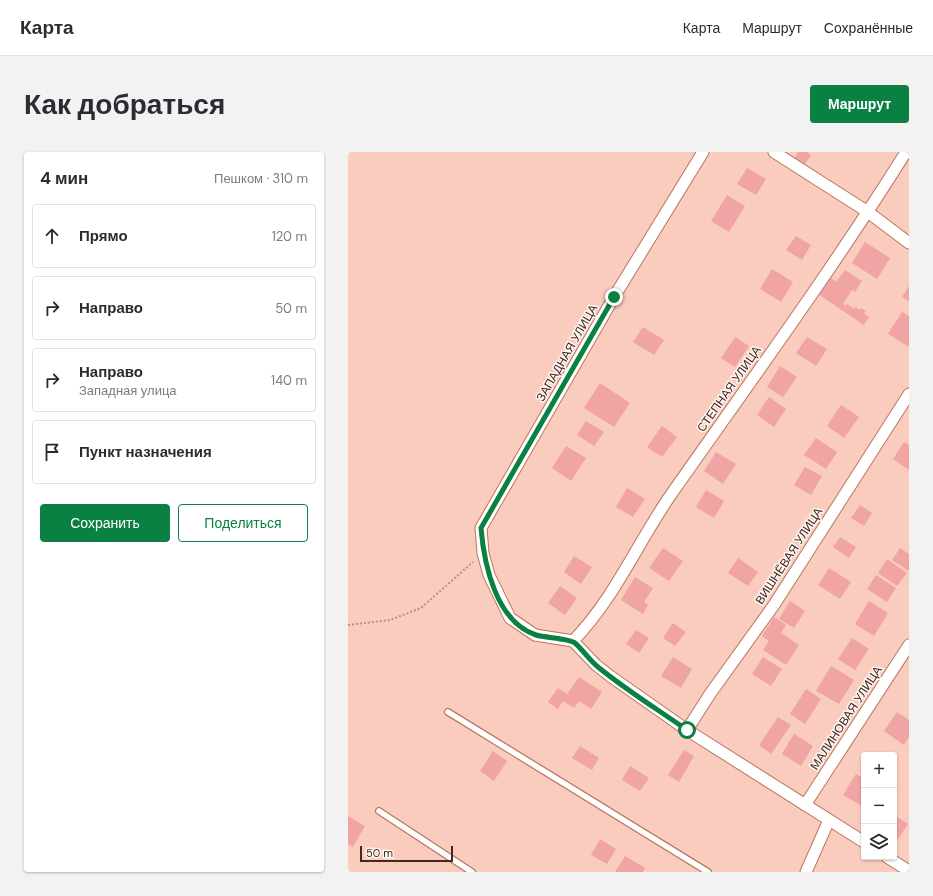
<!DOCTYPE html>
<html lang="ru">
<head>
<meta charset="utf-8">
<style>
  :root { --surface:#fff; --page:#f2f2f3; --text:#2b2b33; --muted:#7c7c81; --line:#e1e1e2; --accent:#0b8043 }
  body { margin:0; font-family:"DM Sans",sans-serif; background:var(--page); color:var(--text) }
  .controls { position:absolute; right:12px; bottom:12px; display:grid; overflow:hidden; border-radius:4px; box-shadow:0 1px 3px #0004 }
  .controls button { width:36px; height:36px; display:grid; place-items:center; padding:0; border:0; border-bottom:1px solid var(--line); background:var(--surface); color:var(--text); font:20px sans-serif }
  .scale { position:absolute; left:12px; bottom:10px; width:93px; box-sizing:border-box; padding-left:4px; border:2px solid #44271e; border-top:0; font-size:11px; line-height:14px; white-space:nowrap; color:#44271e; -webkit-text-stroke:3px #fff7f4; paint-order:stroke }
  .stop { position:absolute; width:12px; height:12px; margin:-9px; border:3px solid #0b8043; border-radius:50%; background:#fff }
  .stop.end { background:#0b8043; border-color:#fff; box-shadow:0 1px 4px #0008 }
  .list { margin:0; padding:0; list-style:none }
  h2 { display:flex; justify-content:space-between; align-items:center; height:52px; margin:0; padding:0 16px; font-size:17px }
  h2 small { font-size:13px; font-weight:400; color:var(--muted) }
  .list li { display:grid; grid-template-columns:26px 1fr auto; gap:12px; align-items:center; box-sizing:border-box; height:64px; margin:0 8px 8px; padding:0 8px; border:1px solid var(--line); border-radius:4px }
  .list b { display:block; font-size:15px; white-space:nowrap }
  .list p { margin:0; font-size:13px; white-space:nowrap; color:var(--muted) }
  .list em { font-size:13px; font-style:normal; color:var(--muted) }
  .actions { display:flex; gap:8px; padding:12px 16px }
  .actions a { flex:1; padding:9px 0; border:1px solid var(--accent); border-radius:4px; text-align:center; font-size:14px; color:var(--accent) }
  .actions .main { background:var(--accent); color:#fff }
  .icon { flex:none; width:22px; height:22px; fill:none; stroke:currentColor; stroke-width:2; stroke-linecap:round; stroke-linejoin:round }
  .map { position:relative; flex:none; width:561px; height:720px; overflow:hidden; border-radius:4px }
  header { display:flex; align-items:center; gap:24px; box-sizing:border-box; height:56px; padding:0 20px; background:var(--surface); border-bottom:1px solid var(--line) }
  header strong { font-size:19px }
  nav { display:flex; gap:22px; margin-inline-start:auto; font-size:14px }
  .intro { display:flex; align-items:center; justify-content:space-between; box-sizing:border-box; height:96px; padding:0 24px }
  h1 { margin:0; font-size:28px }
  .button { padding:10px 18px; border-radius:4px; background:var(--accent); color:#fff; font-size:14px; font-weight:700 }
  main { display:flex; gap:24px; padding:0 24px }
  aside { flex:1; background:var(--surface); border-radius:4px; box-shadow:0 1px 3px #0004 }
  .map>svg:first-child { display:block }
</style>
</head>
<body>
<header>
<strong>Карта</strong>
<nav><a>Карта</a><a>Маршрут</a><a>Сохранённые</a></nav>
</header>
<div class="intro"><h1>Как добраться</h1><a class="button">Маршрут</a></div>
<main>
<aside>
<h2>4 мин<small>Пешком · 310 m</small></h2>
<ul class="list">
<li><svg class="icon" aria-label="ahead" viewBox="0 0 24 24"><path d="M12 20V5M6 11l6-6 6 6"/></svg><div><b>Прямо</b></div><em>120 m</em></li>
<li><svg class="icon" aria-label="right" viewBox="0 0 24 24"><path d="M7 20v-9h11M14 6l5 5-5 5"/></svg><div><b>Направо</b></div><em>50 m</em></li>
<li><svg class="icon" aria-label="right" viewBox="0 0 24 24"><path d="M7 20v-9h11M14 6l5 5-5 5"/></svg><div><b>Направо</b><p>Западная улица</p></div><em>140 m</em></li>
<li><svg class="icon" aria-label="arrive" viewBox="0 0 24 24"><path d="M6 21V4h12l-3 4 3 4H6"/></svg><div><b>Пункт назначения</b></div></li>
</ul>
<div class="actions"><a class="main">Сохранить</a><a>Поделиться</a></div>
</aside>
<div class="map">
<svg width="561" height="720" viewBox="0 0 561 720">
  <rect width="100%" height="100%" fill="#f9ccbd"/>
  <g fill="#f0a4a4">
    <path d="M450 0H459L463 3 455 15 445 8Z"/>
    <path d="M399 16 418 27 408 43 389 32Z"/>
    <path d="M379 43 397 54 381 80 363 69Z"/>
    <path d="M448 84 463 93 454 108 438 98Z"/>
    <path d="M517 90 542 106 529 127 504 111Z"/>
    <path d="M424 117 445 130 433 150 412 137Z"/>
    <path d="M497 118 514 129 507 140 504 138 495 152 498 154 499 152 506 157 507 155 512 158 513 156 518 159 516 161 521 165 516 173 470 142 481 125 488 130Z"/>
    <path d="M561 134V149L554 145Z"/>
    <path d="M554 160 561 164V195L540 182Z"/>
    <path d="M295 175 316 188 306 203 285 190Z"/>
    <path d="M387 185 401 194 387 215 373 206Z"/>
    <path d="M459 185 479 197 468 214 448 201Z"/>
    <path d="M432 214 449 225 435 245 419 235Z"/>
    <path d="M252 231 282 251 266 275 236 256Z"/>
    <path d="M421 245 438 257 426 275 409 263Z"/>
    <path d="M493 253 511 265 496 286 479 274Z"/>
    <path d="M238 269 256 280 246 294 229 283Z"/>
    <path d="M314 274 329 285 314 305 299 295Z"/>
    <path d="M468 286 489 300 478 317 456 303Z"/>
    <path d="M556 290 561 293V318L545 307Z"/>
    <path d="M218 294 238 306 223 329 204 316Z"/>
    <path d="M368 300 388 312 375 332 356 319Z"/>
    <path d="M457 315 474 324 463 343 446 333Z"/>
    <path d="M279 336 297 347 285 365 268 355Z"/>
    <path d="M358 338 376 349 366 366 348 355Z"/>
    <path d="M512 353 524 361 516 374 503 366Z"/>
    <path d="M492 385 508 395 501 406 485 395Z"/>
    <path d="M315 396 335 409 321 429 301 416Z"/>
    <path d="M552 396 561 402V419L544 408Z"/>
    <path d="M226 404 244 415 233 432 216 420Z"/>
    <path d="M390 406 410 420 400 434 380 421Z"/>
    <path d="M539 407 559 421 549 434 530 421Z"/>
    <path d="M481 416 503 430 492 447 470 433Z"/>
    <path d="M528 423 548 436 539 450 519 437Z"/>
    <path d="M287 425 305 436 296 450 300 453 295 462 273 448Z"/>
    <path d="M212 434 229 446 217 463 200 451Z"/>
    <path d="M442 449 457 459 446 476 431 467Z"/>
    <path d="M521 449 540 461 526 484 507 472Z"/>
    <path d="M426 465 438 473 433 481 451 493 438 513 415 498 421 489 414 484Z"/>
    <path d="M325 471 338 480 327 494 315 486Z"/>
    <path d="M288 478 301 486 291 501 278 492Z"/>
    <path d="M504 486 521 497 507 518 490 507Z"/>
    <path d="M325 505 344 517 333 536 313 524Z"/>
    <path d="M415 505 434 517 423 534 404 522Z"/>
    <path d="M483 514 506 528 491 552 468 539Z"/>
    <path d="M231 525 254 540 243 557 231 549 226 556 215 549 210 557 200 550 210 536 219 542Z"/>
    <path d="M458 537 473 547 457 572 442 562Z"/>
    <path d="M549 560 561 568V585L556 593 536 579Z"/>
    <path d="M430 565 443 573 423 602 411 593Z"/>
    <path d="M446 582 465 594 453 614 434 602Z"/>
    <path d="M232 594 251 606 244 618 224 606Z"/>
    <path d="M336 598 346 604 331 630 320 623Z"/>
    <path d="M145 599 159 609 146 629 132 619Z"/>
    <path d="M282 614 301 626 292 639 274 628Z"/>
    <path d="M508 622 516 627V651L514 654 495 643Z"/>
    <path d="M546 663 560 672 550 687 546 684Z"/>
    <path d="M0 664 17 674 5 695 0 692Z"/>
    <path d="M252 687 268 697 259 712 243 703Z"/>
    <path d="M277 704 297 716 295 720H267Z"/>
  </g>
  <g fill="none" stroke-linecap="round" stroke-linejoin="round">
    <g stroke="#ba765e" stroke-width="8">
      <g id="service">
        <path d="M100 560 360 720"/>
        <path d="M31 659 124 720"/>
      </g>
    </g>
    <g stroke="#ba765e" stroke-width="13">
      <g id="minor">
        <path d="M355 0 266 145 133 376 135 401 141 423 162 466 187 483 225 489 248 513 262 524 339 578 516 690"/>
        <path d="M426 0 520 60 561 91"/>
        <path d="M225 489C266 447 289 392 322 344 402 230 484 118 558 0"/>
        <path d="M339 578 362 542 426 453 561 242"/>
        <path d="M457 653 561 493"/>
        <path d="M539 705 561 719"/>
        <path d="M458 720 481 668"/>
      </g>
    </g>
    <path stroke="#b89184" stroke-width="2" stroke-dasharray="2 2" stroke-linecap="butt" d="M0 473 42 468 73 456 125 410"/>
    <use href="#service" stroke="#fff" stroke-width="5.5"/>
    <use href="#minor" stroke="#fff" stroke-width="11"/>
  </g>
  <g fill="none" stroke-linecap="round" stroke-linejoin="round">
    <path stroke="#0b8043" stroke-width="5" d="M266 145 133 376C136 412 148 470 188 483 197 486 221 486 227 491 235 498 241 508 250 515 278 538 309 557 339 578"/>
  </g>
  <g text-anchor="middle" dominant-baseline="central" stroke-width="3" stroke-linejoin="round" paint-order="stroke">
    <g font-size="12" fill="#44271e" stroke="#fff7f4">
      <text transform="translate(219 201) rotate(-60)">ЗАПАДНАЯ УЛИЦА</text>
      <text transform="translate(381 237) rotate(-55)">СТЕПНАЯ УЛИЦА</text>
      <text transform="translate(441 404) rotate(-57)">ВИШНЁВАЯ УЛИЦА</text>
      <text transform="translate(498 566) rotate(-57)">МАЛИНОВАЯ УЛИЦА</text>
    </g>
  </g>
</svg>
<div class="controls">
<button>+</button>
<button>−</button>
<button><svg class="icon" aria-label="layers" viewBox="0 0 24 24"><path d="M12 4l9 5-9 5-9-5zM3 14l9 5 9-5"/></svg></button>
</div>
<div class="scale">50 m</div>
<div class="stop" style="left:339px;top:578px"></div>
<div class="stop end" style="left:266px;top:145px"></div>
</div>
</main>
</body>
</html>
